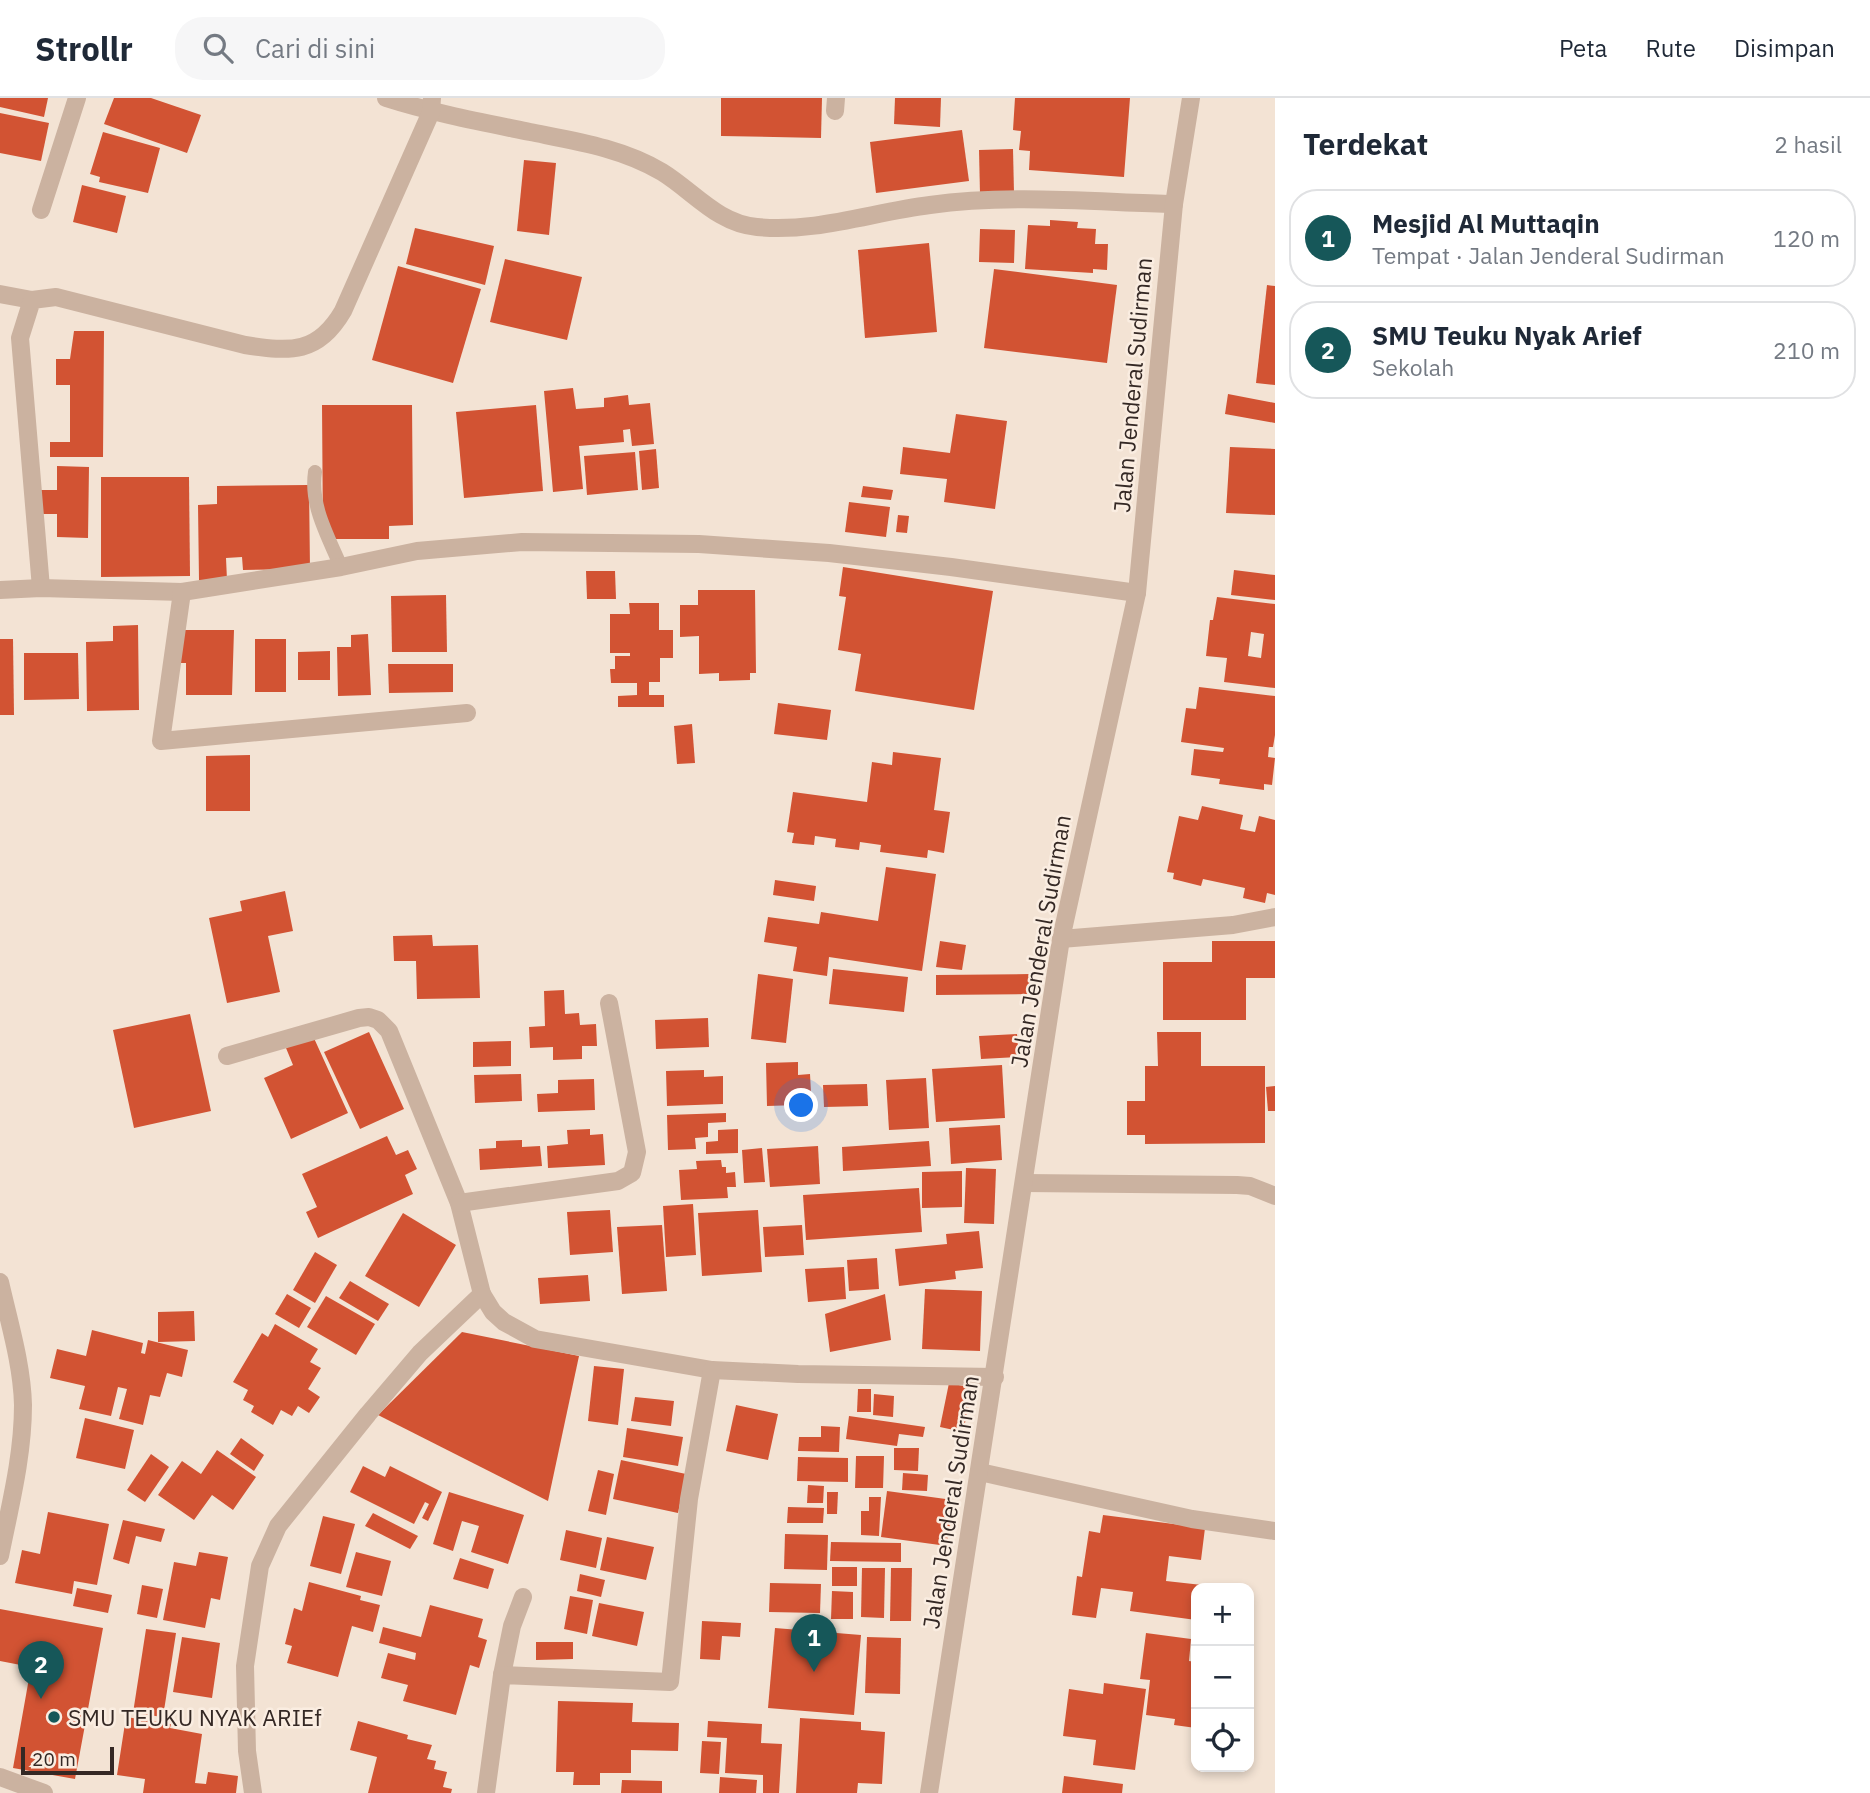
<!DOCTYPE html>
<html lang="id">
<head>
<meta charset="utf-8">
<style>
  :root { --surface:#fff; --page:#f6f6f7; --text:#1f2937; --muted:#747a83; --line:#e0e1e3; --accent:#165759 }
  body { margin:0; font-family:"IBM Plex Sans",sans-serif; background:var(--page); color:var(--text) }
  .controls { position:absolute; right:21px; bottom:21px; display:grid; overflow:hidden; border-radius:14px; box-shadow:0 4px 10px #0003 }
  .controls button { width:63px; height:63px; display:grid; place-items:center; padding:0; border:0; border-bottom:2px solid var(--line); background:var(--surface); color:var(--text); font:35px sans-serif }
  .scale { position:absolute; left:21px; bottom:18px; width:93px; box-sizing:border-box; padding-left:7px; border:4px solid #342824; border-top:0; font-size:19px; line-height:24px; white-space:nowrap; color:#342824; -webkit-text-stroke:5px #faede1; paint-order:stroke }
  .you { position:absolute; left:802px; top:1008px; width:24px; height:24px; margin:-18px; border:5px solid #fff; border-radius:50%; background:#1a73e8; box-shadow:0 0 0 10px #1a73e833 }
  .badge { display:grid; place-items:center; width:46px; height:46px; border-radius:50%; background:var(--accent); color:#fff; font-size:23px; font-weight:700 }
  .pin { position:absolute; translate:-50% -58px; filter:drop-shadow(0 2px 4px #0008) }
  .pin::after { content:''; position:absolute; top:37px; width:24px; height:21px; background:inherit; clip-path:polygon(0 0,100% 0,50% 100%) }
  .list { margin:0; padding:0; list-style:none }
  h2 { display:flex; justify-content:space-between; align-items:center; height:91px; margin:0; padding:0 28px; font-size:30px }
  h2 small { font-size:23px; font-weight:400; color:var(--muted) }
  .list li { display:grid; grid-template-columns:46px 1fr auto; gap:21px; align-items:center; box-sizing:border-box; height:98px; margin:0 14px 14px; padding:0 14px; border:2px solid var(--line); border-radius:28px }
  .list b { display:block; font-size:26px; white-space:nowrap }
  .list p { margin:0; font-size:23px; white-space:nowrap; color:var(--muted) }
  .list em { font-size:23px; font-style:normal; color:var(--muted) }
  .icon { flex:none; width:38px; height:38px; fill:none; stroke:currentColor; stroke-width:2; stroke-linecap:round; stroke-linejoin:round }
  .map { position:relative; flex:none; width:1275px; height:1695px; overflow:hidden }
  header { display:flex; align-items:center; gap:42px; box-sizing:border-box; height:98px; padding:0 35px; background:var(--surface); border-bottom:2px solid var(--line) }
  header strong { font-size:33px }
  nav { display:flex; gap:38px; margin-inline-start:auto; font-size:24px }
  .search { width:490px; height:63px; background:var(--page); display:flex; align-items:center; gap:18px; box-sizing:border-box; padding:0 24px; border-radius:28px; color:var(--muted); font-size:26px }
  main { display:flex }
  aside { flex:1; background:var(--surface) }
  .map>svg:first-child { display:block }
</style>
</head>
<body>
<header>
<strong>Strollr</strong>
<div class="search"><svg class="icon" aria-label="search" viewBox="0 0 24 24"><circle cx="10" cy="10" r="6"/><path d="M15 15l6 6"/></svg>Cari di sini</div>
<nav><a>Peta</a><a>Rute</a><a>Disimpan</a></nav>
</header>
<main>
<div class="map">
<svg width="1275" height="1695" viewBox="0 0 1275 1695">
  <rect width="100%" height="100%" fill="#f3e3d4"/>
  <g fill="#d25333" fill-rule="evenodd">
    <path d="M0 0H48L44 19 0 9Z"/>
    <path d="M114 0H151L201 17 187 55 104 26Z"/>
    <path d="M721 0H822L821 40 721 38Z"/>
    <path d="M895 0H941L940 29 894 26Z"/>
    <path d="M1015 0H1130L1124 79 1029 72 1030 53 1019 52 1021 33 1013 32Z"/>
    <path d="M0 15 49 25 41 63 0 55Z"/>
    <path d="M962 32 969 83 876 95 870 44Z"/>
    <path d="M103 34 160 50 148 95 99 84 100 79 90 76Z"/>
    <path d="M1013 51 1014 95 980 96 979 52Z"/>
    <path d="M524 62 556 65 549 137 517 133Z"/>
    <path d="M82 87 126 98 117 135 73 124Z"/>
    <path d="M1050 122 1078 124 1077 130 1096 131 1095 146H1108L1107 172 1093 171V175L1025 171 1028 127 1050 128Z"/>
    <path d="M415 130 494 148 485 187 406 166Z"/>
    <path d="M980 131 1015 132 1014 165 979 164Z"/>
    <path d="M929 145 937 234 865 240 858 152Z"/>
    <path d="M505 161 582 179 567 242 490 224Z"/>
    <path d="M398 168 481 191 453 285 372 262Z"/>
    <path d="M994 171 1117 187 1107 265 984 250Z"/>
    <path d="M1267 187 1275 188V287L1256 285Z"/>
    <path d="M74 233H104L103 359H50V344H70V287H56V261H70Z"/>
    <path d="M573 290 576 311 604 309V300L628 297 629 307 650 305 654 346 632 348 630 331 623 332 624 344 579 348 583 391 553 394 544 293Z"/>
    <path d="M1228 296 1275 305V325L1225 316Z"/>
    <path d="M322 307H412L413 427 389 428V441H323Z"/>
    <path d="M536 307 543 393 464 400 456 314Z"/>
    <path d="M956 316 1007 323 995 411 944 404 947 381 900 376 903 349 950 355Z"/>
    <path d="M1230 349 1275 351V417L1226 415Z"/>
    <path d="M656 351 659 390 642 392 639 353Z"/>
    <path d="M635 354 638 392 587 397 584 358Z"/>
    <path d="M57 368 89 369 88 440 57 439V416H39V392H57Z"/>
    <path d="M101 379H189L190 478 101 479Z"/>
    <path d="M309 387 310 471 243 472 242 459 226 460 227 482H199L198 407 217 406V388Z"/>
    <path d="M863 388 893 392 891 402 861 399Z"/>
    <path d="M849 404 890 409 886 439 845 434Z"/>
    <path d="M898 417 909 418 907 435 896 434Z"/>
    <path d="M843 469 993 493 974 612 855 593 861 556 838 552 846 499 839 498Z"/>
    <path d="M1234 472 1275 477V502L1231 497Z"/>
    <path d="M586 473H615L616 501H587Z"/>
    <path d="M698 492H755L756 575H750V582L719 583V575L699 576V538L680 539V507H698Z"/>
    <path d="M446 497 447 554H392L391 498Z"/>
    <path d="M1217 499 1275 506V590L1224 584 1227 560 1206 558 1210 522H1213ZM1251 534 1264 536 1261 560 1248 558Z"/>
    <path d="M629 505H659V532H673V560H660V584H649V597H664V609H618V598L637 597V585H611L610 571H615V558H630V555H610V516H630Z"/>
    <path d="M138 527 139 612 87 613 86 544 113 543V528Z"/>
    <path d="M178 532H234L232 597H186V565H179Z"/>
    <path d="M368 536 371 597 338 598 337 549H351V537Z"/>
    <path d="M0 541H13L14 617H0Z"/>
    <rect x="255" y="541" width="31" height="53"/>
    <path d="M330 553V582H298V554Z"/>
    <path d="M24 555H78L79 601 24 602Z"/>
    <path d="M388 566H453V594L389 595Z"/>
    <path d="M1199 589 1275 598V637L1273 649H1269L1268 659 1275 660 1272 687 1264 686V692L1219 686 1220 681 1191 677 1194 651 1223 654 1224 650 1181 644 1186 610 1196 611Z"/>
    <path d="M778 605 831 612 827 642 774 636Z"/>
    <path d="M692 626 695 665 677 666 674 628Z"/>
    <path d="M893 654 941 660 934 712 950 714 944 755 928 752 927 760 880 754 881 747 860 744 859 752 835 749 836 741 815 738 814 747 792 745 794 735 787 734 793 694 867 704 872 664 892 667Z"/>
    <path d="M250 657V713H206V658Z"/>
    <path d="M1202 708 1243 717 1240 731 1255 734 1259 718 1275 722V797L1267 795 1265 805 1243 800 1245 790 1203 781 1201 788 1173 781 1174 775 1167 774 1179 718 1198 722Z"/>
    <path d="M886 769 936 776 922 873 829 859 827 878 793 873 797 849 764 844 768 819 819 826 821 814 878 823Z"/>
    <path d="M775 782 816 788 814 803 773 797Z"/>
    <path d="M285 793 293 833 268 838 280 894 227 905 209 820 242 813 240 803Z"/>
    <path d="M432 837 433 848 478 847 480 900 417 901 416 863H394L393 838Z"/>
    <path d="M940 843 966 847 962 872 936 869Z"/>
    <path d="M1212 843H1275V880H1246V922H1163V864H1212Z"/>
    <path d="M833 871 908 879 904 914 829 906Z"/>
    <path d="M758 876 793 881 786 945 751 941Z"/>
    <path d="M1030 876V896L936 897V877Z"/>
    <path d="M564 892 565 916 579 915 580 927 596 926 597 948H582V961L553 962V949L530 950 529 929 545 928 544 893Z"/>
    <path d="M190 916 211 1013 134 1030 113 932Z"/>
    <path d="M708 920 709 949 656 951 655 922Z"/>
    <path d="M369 934 404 1011 360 1031 324 954Z"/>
    <path d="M1157 934H1201V968H1265V1045L1145 1046V1037H1127V1003H1145V968H1158Z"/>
    <path d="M1017 936 1019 959 981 961 979 938Z"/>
    <path d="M313 938 348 1015 291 1041 264 980 293 967 286 950Z"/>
    <path d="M511 943V968L473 969V944Z"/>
    <path d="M798 964V977L810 976 811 994H799V1007L767 1008 766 965Z"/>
    <path d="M1002 967 1005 1020 936 1024 932 971Z"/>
    <path d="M704 972V979L723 978V1006L667 1008 666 973Z"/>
    <path d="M521 976 522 1003 475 1005 474 977Z"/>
    <path d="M926 980 929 1030 889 1032 886 982Z"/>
    <path d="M594 981 595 1012 538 1014 537 996 558 995V982Z"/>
    <path d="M867 986 868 1008 824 1009 823 987Z"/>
    <path d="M1275 988V1013H1268L1266 989Z"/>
    <path d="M726 1015V1024L708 1025V1039L695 1040 696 1051 668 1052 667 1017Z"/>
    <path d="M1000 1027 1002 1062 951 1066 949 1030Z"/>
    <path d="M590 1031V1037L603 1036 605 1067 548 1070 547 1048 568 1046 567 1032Z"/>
    <path d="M738 1031V1055L706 1056V1044L718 1043V1032Z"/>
    <path d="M387 1038 396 1057 408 1052 417 1071 405 1077 413 1096 318 1140 306 1114 317 1109 302 1076Z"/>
    <path d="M522 1042V1049L540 1048 542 1068 480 1072 479 1051 496 1050V1043Z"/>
    <path d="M929 1043 931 1068 843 1073 842 1049Z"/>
    <path d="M818 1048 820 1086 770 1089 767 1051Z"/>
    <path d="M762 1050 765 1084 744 1085 742 1052Z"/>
    <path d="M721 1062 722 1069H726V1075L735 1074 736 1089H727L728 1100 681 1102 679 1072 697 1071 696 1063Z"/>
    <path d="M966 1070 996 1071 994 1126 964 1125Z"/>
    <path d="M962 1073V1109L922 1110V1074Z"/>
    <path d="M919 1090 922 1134 806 1142 803 1097Z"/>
    <path d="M693 1106 696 1157 666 1159 663 1108Z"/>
    <path d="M610 1112 613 1154 570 1157 567 1114Z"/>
    <path d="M758 1112 762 1174 702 1178 698 1115Z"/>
    <path d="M403 1115 456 1147 419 1209 365 1178Z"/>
    <path d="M662 1127 667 1193 622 1196 617 1129Z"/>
    <path d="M802 1127 804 1157 765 1159 763 1129Z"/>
    <path d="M979 1133 983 1170 955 1173 956 1181 899 1188 895 1151 947 1146 946 1136Z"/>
    <path d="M315 1154 337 1167 315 1205 293 1192Z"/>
    <path d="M877 1160 879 1191 849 1193 847 1162Z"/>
    <path d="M844 1169 846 1201 808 1204 805 1171Z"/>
    <path d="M588 1177 590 1203 540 1206 538 1180Z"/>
    <path d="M350 1183 389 1206 378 1223 339 1200Z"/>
    <path d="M925 1191 982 1193 980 1253 922 1251Z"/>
    <path d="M287 1196 311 1210 299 1230 275 1216Z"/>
    <path d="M885 1196 891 1242 830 1254 825 1216Z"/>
    <path d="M326 1198 375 1226 356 1257 307 1229Z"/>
    <path d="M194 1213 195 1243 158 1244V1214Z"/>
    <path d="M275 1226 318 1251 310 1264 321 1270 308 1291 320 1299 309 1315 298 1308 292 1318 281 1312 273 1327 251 1314 254 1308 243 1302 248 1292 233 1284 262 1235 268 1239Z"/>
    <path d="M92 1232 143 1245 141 1255 145 1256 148 1242 188 1252 182 1279 167 1275 160 1299 150 1297 143 1327 119 1321 127 1291 118 1289 111 1318 79 1311 85 1288 50 1280 57 1251 86 1258Z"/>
    <path d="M462 1234 579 1258 548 1403 378 1317Z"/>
    <path d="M594 1268 624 1271 618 1327 588 1323Z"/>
    <path d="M949 1285 973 1290 963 1334 940 1329Z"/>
    <path d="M858 1291H871V1314H857Z"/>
    <path d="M874 1296 894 1298 893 1319 873 1317Z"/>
    <path d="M635 1299 674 1303 671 1328 631 1323Z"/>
    <path d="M736 1307 778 1316 768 1362 726 1353Z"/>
    <path d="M849 1318 925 1329 923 1339 899 1336 897 1348 846 1341Z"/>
    <path d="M85 1320 134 1332 125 1371 76 1360Z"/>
    <path d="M821 1328 840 1329 839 1354 798 1353 799 1339H821Z"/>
    <path d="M627 1330 683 1339 678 1368 623 1359Z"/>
    <path d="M241 1340 264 1357 254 1373 230 1356Z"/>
    <path d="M894 1350H919L918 1373 894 1372Z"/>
    <path d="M217 1352 256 1379 233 1412 212 1397 194 1422 158 1397 182 1363 201 1376Z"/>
    <path d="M151 1356 169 1369 145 1404 127 1392Z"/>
    <path d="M856 1358H884L883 1390H855Z"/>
    <path d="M798 1359 848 1360V1384L797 1383Z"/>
    <path d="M621 1362 686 1376 678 1415 613 1401Z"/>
    <path d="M363 1368 385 1379 390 1368 442 1394 428 1423 422 1420 429 1406 425 1404 414 1426 350 1394Z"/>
    <path d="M598 1372 614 1376 606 1417 588 1413Z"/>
    <path d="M903 1375 928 1377 927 1393 902 1392Z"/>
    <path d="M808 1387 824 1388 823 1405H807Z"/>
    <path d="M887 1393 953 1402 947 1448 881 1439Z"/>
    <path d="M449 1394 524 1417 508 1466 471 1454 479 1428 462 1423 453 1453 433 1446Z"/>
    <path d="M827 1394H838L837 1416H827Z"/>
    <path d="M869 1399H881L879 1438 861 1437V1413H869Z"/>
    <path d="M788 1409 824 1410 823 1425H787Z"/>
    <path d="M48 1414 109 1426 97 1487 74 1483 72 1496 15 1485 22 1452 40 1456Z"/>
    <path d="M373 1415 418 1438 410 1451 365 1428Z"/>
    <path d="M1103 1417 1205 1430 1201 1462 1169 1458 1166 1483 1202 1487V1490H1196V1522L1130 1513 1133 1494 1101 1490 1096 1520 1072 1517 1077 1478 1082 1479 1089 1433 1100 1435Z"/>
    <path d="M323 1418 355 1426 341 1476 310 1468Z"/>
    <path d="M123 1422 165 1431 161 1444 136 1438 129 1466 113 1461Z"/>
    <path d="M566 1432 602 1440 596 1470 560 1462Z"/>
    <path d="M785 1436 828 1437 827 1472 784 1471Z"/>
    <path d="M607 1439 654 1449 646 1482 600 1472Z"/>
    <path d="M831 1444 901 1445V1464L830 1463Z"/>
    <path d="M199 1454 228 1459 220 1502 211 1500 205 1530 163 1522 174 1464 196 1468Z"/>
    <path d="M356 1454 391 1463 382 1498 346 1489Z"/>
    <path d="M460 1460 494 1471 488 1491 453 1481Z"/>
    <rect x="832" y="1469" width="25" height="19"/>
    <path d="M862 1470H885L884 1520 861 1519Z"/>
    <path d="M891 1470H912L911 1523H890Z"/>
    <path d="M580 1476 605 1482 601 1499 577 1493Z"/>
    <path d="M309 1484 361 1498 360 1502 380 1507 373 1534 352 1528 338 1579 287 1565 292 1548 285 1546 294 1510 302 1513Z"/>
    <path d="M770 1485 821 1486 820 1515 769 1514Z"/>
    <path d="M142 1487 163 1491 157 1520 137 1516Z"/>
    <path d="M77 1490 112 1497 108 1515 73 1508Z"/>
    <path d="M832 1493 853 1494V1521H831Z"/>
    <path d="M570 1498 593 1502 587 1536 564 1531Z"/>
    <path d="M599 1505 644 1514 637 1548 592 1538Z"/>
    <path d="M430 1507 483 1521 478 1539 487 1542 479 1570 470 1567 456 1617 403 1603 408 1587 381 1580 388 1555 415 1562 416 1555 379 1545 383 1529 421 1539Z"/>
    <path d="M0 1511 103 1530 75 1681 13 1670 31 1569 0 1563Z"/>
    <path d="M702 1523 741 1525 740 1539 722 1538 720 1562 700 1561Z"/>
    <path d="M775 1530 861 1537 854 1617 768 1610Z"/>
    <path d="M146 1531 176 1535 163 1619 133 1615Z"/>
    <path d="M1146 1535 1191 1541 1189 1563 1196 1564V1630L1174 1627 1175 1621 1146 1617 1150 1582 1140 1581Z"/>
    <path d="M182 1539 220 1545 212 1600 173 1594Z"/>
    <path d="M867 1539 901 1540 900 1596 865 1595Z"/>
    <path d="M536 1544H573V1561L536 1562Z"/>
    <path d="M1104 1585 1146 1591 1135 1672 1093 1667 1096 1642 1063 1638 1069 1591 1103 1596Z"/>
    <path d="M558 1603 633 1605 632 1624 679 1625 678 1653 631 1652V1675H600V1687H573L574 1674H556Z"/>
    <path d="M126 1619 171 1626 170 1630 202 1636 195 1685 206 1686 208 1674 238 1678 236 1695H143L145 1681 117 1677Z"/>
    <path d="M800 1620 861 1624V1632L885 1634 882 1686 858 1685 857 1695H796Z"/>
    <path d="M358 1623 408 1637 407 1641 432 1647 427 1661 436 1663 434 1671 447 1674 443 1689 452 1691 451 1695H368L377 1659 350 1652Z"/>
    <path d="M708 1623 762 1626 761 1645 782 1646 779 1695H763V1677L725 1675 727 1640 707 1639Z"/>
    <path d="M702 1643 721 1644 719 1676 700 1675Z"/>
    <path d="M1064 1678 1123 1686 1122 1695H1062Z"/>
    <path d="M720 1679 757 1682 756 1695H719Z"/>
    <path d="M622 1682 662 1683V1695H621Z"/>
  </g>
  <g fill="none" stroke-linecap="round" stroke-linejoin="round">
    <path stroke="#cbb2a0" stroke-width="14" d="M315 374C310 408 328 438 341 469"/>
    <g stroke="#cbb2a0" stroke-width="18">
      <path d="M386 0C433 15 481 24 530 34 575 43 622 50 662 74 693 93 718 126 757 129 815 135 873 114 930 107 1010 96 1094 104 1174 106"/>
      <path d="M835 13 836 0"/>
      <path d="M41 112 77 0"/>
      <path d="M0 196 32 202"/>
      <path d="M41 490 20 240 32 202 56 199 245 247C291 254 318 256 343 213L431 14 432 0"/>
      <path d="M0 492 41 490 182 494 341 469 417 453 522 444 699 446 829 455 951 469 1137 495"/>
      <path d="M182 494 161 643 467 615"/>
      <path d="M1061 841 1233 827 1275 819"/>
      <path d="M227 958 359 920 369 919 378 922 389 933 459 1105 482 1196"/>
      <path d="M1024 1085 1237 1087 1250 1088 1275 1098"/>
      <path d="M459 1105 618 1083 632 1075 637 1054 609 905"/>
      <path d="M0 1184C9 1224 22 1266 23 1307 23 1358 10 1408 0 1458"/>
      <path d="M980 1374 1192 1421 1275 1433"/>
      <path d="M502 1577 512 1528 523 1499"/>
      <path d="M0 1679 44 1695"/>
      <path d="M253 1695 247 1653 245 1568 260 1468 278 1428 368 1316 420 1255 482 1196 493 1214 504 1224 535 1241 712 1272 798 1276 995 1279"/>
      <path d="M486 1695 502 1577 670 1584 689 1401 712 1272"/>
    </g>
    <path stroke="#cbb2a0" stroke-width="18" d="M929 1695 1061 841 1137 495 1174 106 1191 0"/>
  </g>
  <circle fill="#165759" stroke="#faede1" stroke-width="2.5" cx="54" cy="1619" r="7"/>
  <g text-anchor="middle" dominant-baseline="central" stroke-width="5" stroke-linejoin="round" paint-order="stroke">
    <g font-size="23" fill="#342824" stroke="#faede1">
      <text transform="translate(1132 287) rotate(-85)">Jalan Jenderal Sudirman</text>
      <text transform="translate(1040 843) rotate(-80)">Jalan Jenderal Sudirman</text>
      <text transform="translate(950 1404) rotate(-81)">Jalan Jenderal Sudirman</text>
    </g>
    <g font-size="23" fill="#342824" stroke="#faede1" text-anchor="start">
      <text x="68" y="1619">SMU TEUKU NYAK ARIEf</text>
    </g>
  </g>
</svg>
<div class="controls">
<button>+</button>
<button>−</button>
<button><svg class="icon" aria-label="locate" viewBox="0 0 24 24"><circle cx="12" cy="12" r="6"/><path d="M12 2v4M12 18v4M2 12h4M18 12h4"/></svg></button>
</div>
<div class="scale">20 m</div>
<div class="you"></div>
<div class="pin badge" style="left:814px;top:1574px">1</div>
<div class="pin badge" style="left:41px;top:1601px">2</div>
</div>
<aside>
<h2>Terdekat<small>2 hasil</small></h2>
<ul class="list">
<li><span class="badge">1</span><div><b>Mesjid Al Muttaqin</b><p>Tempat · Jalan Jenderal Sudirman</p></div><em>120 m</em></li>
<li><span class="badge">2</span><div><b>SMU Teuku Nyak Arief</b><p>Sekolah</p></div><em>210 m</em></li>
</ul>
</aside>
</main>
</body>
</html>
